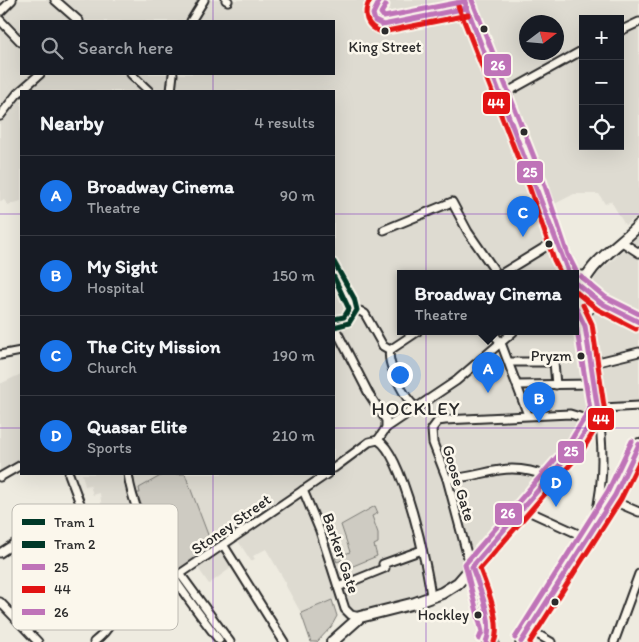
<!DOCTYPE html>
<html lang="en">
<head>
<meta charset="utf-8">
<style>
  :root { --surface:#171b24; --page:#20242c; --text:#f1f3f6; --muted:#9ea1a6; --line:#363941; --accent:#1a73e8 }
  body { margin:0; font-family:Itim,sans-serif; background:var(--page); color:var(--text) }
  .controls { position:absolute; right:15px; top:15px; display:grid; overflow:hidden; border-radius:0px; box-shadow:0 5px 20px #0002 }
  .controls button { width:45px; height:45px; display:grid; place-items:center; padding:0; border:0; border-bottom:1px solid var(--line); background:var(--surface); color:var(--text); font:25px sans-serif }
  .compass { position:absolute; left:519px; top:15px; width:45px; height:45px; border-radius:50%; background:var(--surface); box-shadow:0 5px 20px #0002; rotate:74deg }
  .you { position:absolute; left:399px; top:374px; width:18px; height:18px; margin:-12px; border:4px solid #fff; border-radius:50%; background:#1a73e8; box-shadow:0 0 0 8px #1a73e833 }
  .badge { display:grid; place-items:center; width:32px; height:32px; border-radius:50%; background:var(--accent); color:#fff; font-size:16px; font-weight:700 }
  .pin { position:absolute; translate:-50% -41px; filter:drop-shadow(0 1px 2px #0008) }
  .pin::after { content:''; position:absolute; top:26px; width:18px; height:15px; background:inherit; clip-path:polygon(0 0,100% 0,50% 100%) }
  .popup { position:absolute; left:397px; top:270px; width:182px; height:65px; box-sizing:border-box; display:grid; place-content:center; border-radius:0px; background:var(--surface); filter:drop-shadow(0 1px 4px #0005); font-size:16px; white-space:nowrap; color:var(--muted) }
  .popup b { font-size:19px; color:var(--text) }
  .popup::after { content:''; position:absolute; left:50%; top:100%; margin-left:-10px; border:10px solid transparent; border-top-color:var(--surface) }
  .list { margin:0; padding:0; list-style:none }
  h2 { display:flex; justify-content:space-between; align-items:center; height:65px; margin:0; padding:0 20px; font-size:21px }
  h2 small { font-size:16px; font-weight:400; color:var(--muted) }
  .list li { display:grid; grid-template-columns:32px 1fr auto; gap:15px; align-items:center; box-sizing:border-box; height:80px; padding:0 20px; border-top:1px solid var(--line) }
  .list b { display:block; font-size:19px; white-space:nowrap }
  .list p { margin:0; font-size:16px; white-space:nowrap; color:var(--muted) }
  .list em { font-size:16px; font-style:normal; color:var(--muted) }
  .icon { flex:none; width:28px; height:28px; fill:none; stroke:currentColor; stroke-width:2; stroke-linecap:round; stroke-linejoin:round }
  .map { position:relative; flex:none; width:639px; height:642px; overflow:hidden }
  .search { position:absolute; background:var(--surface); box-shadow:0 5px 20px #0002; left:20px; top:20px; width:315px; height:55px; display:flex; align-items:center; gap:12px; box-sizing:border-box; padding:0 18px; border-radius:0px; color:var(--muted); font-size:19px }
  .panel { position:absolute; background:var(--surface); box-shadow:0 5px 20px #0002; left:20px; top:90px; width:315px; height:385px; border-radius:0px }
  .map>svg:first-child { display:block }
</style>
</head>
<body>
<div class="map">
<svg width="639" height="642" viewBox="0 0 639 642">
  <rect width="100%" height="100%" fill="#eeebe0"/>
  <filter id="ink" filterUnits="userSpaceOnUse"><feTurbulence type="fractalNoise" baseFrequency=".02" numOctaves="2"/><feDisplacementMap in="SourceGraphic" scale="10" xChannelSelector="R" yChannelSelector="G"/><feConvolveMatrix kernelMatrix="1 2 1 2 8 2 1 2 1" color-interpolation-filters="sRGB"/></filter>
  <g filter="url(#ink)">
    <g fill="#dedbd1" fill-rule="evenodd">
      <path d="M0 0H639V215L625 225 611 201 605 204 599 194H574L543 210 562 274H400V332H576V325L594 412 578 436 469 563 451 582 440 589 353 613 346 619 341 614 336 599 301 613 286 586V583L266 549 253 556 255 559 251 561 238 541 231 548 239 562 209 584 198 568 187 576 194 587 143 617 134 580H132L123 557 119 558 115 548 120 546 117 538 109 541 105 530H101V518L103 517 100 493 93 495 90 485 85 486 82 474H334V91H21V201L8 205 4 200 0 201ZM583 19H620V146H583ZM21 21H334V74H21ZM526 22H556V52H526Z"/>
      <path d="M639 232V404L602 405 588 316 594 280 597 274 623 251Z"/>
      <path d="M21 374V459L0 471V384Z"/>
    </g>
    <g fill="#cecbc2" stroke="#7c7b76">
      <path d="M164 474H185L213 548 177 572 152 535 137 493H140L139 488Z"/>
      <path d="M375 506 378 513 372 516 378 533V543L374 545 377 556 346 569 342 560 337 562 335 558 350 552 341 525Z"/>
      <path d="M332 600 337 616 331 627 317 642H311L301 613Z"/>
    </g>
    <g fill="none" stroke-linecap="round" stroke-linejoin="round">
      <g stroke="#2b2b2b" stroke-width="11">
        <g id="minor">
          <path d="M55 0 79 21"/>
          <path d="M226 0 228 1"/>
          <path d="M380 0C371 9 369 21 383 25L467 8"/>
          <path d="M464 0 536 183 561 258 569 274"/>
          <path d="M0 12 12 0"/>
          <path d="M0 20 21 42"/>
          <path d="M191 21 204 0"/>
          <path d="M620 31 639 22"/>
          <path d="M131 74 149 91"/>
          <path d="M171 91 173 74"/>
          <path d="M502 95 583 50"/>
          <path d="M0 116 17 94 40 74"/>
          <path d="M384 230 452 202 468 232 497 274"/>
          <path d="M622 242 639 253"/>
          <path d="M334 266C343 283 361 302 348 320L334 325"/>
          <path d="M501 274 555 241"/>
          <path d="M576 275H587"/>
          <path d="M576 283 601 303"/>
          <path d="M354 311H360L365 314 383 346 390 350"/>
          <path d="M334 326 369 394 386 420V428"/>
          <path d="M492 332 501 343 528 415"/>
          <path d="M390 350C386 363 405 400 416 407"/>
          <path d="M390 350 417 332"/>
          <path d="M0 355 21 351"/>
          <path d="M509 362H554L556 385"/>
          <path d="M598 362 639 352"/>
          <path d="M517 385 594 384"/>
          <path d="M597 403 603 408 639 406"/>
          <path d="M378 440 386 428 456 381 513 332"/>
          <path d="M378 440C403 455 428 567 431 597"/>
          <path d="M334 468 369 442 378 440"/>
          <path d="M69 474 115 597C118 617 109 630 94 642"/>
          <path d="M128 474C137 536 182 591 219 640"/>
          <path d="M0 477 21 465"/>
          <path d="M447 479C488 477 504 459 549 477"/>
          <path d="M303 490 320 531 345 609 351 615 360 617"/>
          <path d="M610 502 618 503 639 512"/>
          <path d="M520 511H528L587 538"/>
          <path d="M593 525C604 488 604 449 598 411"/>
          <path d="M224 546 284 642"/>
          <path d="M0 553 28 535"/>
          <path d="M383 564 422 550"/>
          <path d="M181 575 230 642"/>
          <path d="M174 578 327 474"/>
          <path d="M338 587 385 568"/>
          <path d="M0 602 38 642"/>
          <path d="M530 630 551 642"/>
          <path d="M486 642 490 633"/>
          <path d="M494 642 490 633 481 595 467 554 447 479 433 443 432 429 438 421 445 420 570 414 580 417 589 425"/>
          <path d="M614 642 639 574"/>
        </g>
      </g>
      <g stroke="#2b2b2b" stroke-width="12">
        <path id="major" d="M585 323C586 310 589 307 601 303L639 322"/>
      </g>
      <g stroke="#2b2b2b" stroke-width="14">
        <g id="highway">
          <path d="M332 642 360 617 415 603 442 593 458 583 574 449 598 411 579 299C582 266 617 248 639 225"/>
          <path d="M521 642 539 617 564 573 615 495 639 444"/>
        </g>
      </g>
      <use href="#minor" stroke="#fbf7ec" stroke-width="7"/>
      <use href="#major" stroke="#fbf7ec" stroke-width="9"/>
      <use href="#highway" stroke="#fbf7ec" stroke-width="10"/>
      <g stroke="#fbf7ec" stroke-width="9">
        <g id="bus-1">
          <path d="M380 0 373 14 375 21 383 25 467 8"/>
          <path d="M464 0 569 274"/>
          <path d="M576 283 601 303 639 322"/>
          <path d="M486 642C495 621 479 588 472 567L576 446 598 411 585 326 576 308"/>
          <path d="M521 642 615 495 639 444"/>
        </g>
      </g>
      <g stroke="#fbf7ec" stroke-width="9">
        <g id="bus-2">
          <path d="M370 0C362 14 366 27 382 32L468 15"/>
          <path d="M457 3 529 186 554 260 561 274"/>
          <path d="M576 292 597 309 636 329"/>
          <path d="M494 642C502 624 487 587 480 569L582 451 605 413 592 324 583 305"/>
          <path d="M530 642 621 499 639 462"/>
        </g>
      </g>
      <g stroke="#fbf7ec" stroke-width="9">
        <g id="bus-3">
          <path d="M472 0 543 180 568 255 576 271"/>
          <path d="M386 5 381 13 384 17 466 1"/>
          <path d="M581 277 605 297 639 314"/>
          <path d="M515 638 608 491 632 441"/>
          <path d="M479 639 482 632 465 564 570 442 590 409 576 324"/>
        </g>
      </g>
      <use href="#bus-1" stroke="#bf73b8" stroke-width="5"/>
      <use href="#bus-2" stroke="#e21212" stroke-width="5"/>
      <use href="#bus-3" stroke="#bf73b8" stroke-width="5"/>
      <g stroke="#fbf7ec" stroke-width="9">
        <path id="tram-1" d="M334 262 354 298 357 310 349 323 334 327"/>
      </g>
      <g stroke="#fbf7ec" stroke-width="9">
        <path id="tram-2" d="M334 277 349 309 344 317 334 319"/>
      </g>
      <use href="#tram-1" stroke="#003828" stroke-width="5"/>
      <use href="#tram-2" stroke="#003828" stroke-width="5"/>
    </g>
  </g>
  <path fill="none" stroke="#7b2cbf" stroke-width="1" stroke-opacity="0.55" d="M213 0V21M426 0V642M213 74V91M0 214H21M334 214H639M0 428H21M334 428H639M213 474V642"/>
  <g fill="#2b2b2b" stroke="#fbf7ec" stroke-width="2">
    <circle cx="484" cy="29" r="4.5"/>
    <circle cx="385" cy="31" r="4.5"/>
    <circle cx="524" cy="132" r="4.5"/>
    <circle cx="549" cy="244" r="4.5"/>
    <circle cx="581" cy="356" r="4.5"/>
    <circle cx="555" cy="602" r="4.5"/>
    <circle cx="478" cy="615" r="4.5"/>
  </g>
  <g text-anchor="middle" dominant-baseline="central" stroke-width="5" stroke-linejoin="round" paint-order="stroke">
    <g font-size="15" fill="#2b2b2b" stroke="#fbf7ec" text-anchor="end">
      <text x="385" y="47" text-anchor="middle">King Street</text>
      <text x="572" y="356">Pryzm</text>
      <text x="469" y="615">Hockley</text>
    </g>
    <g font-size="16" fill="#2b2b2b" stroke="#fbf7ec">
      <text transform="translate(459 483) rotate(73)">Goose Gate</text>
      <text transform="translate(231 524) rotate(-35)">Stoney Street</text>
      <text transform="translate(341 553) rotate(71)">Barker Gate</text>
    </g>
    <g font-size="19" letter-spacing="1" fill="#2b2b2b" stroke="#fbf7ec">
      <text x="416" y="408">HOCKLEY</text>
    </g>
  </g>
  <rect x="12" y="504" width="166" height="126" rx="8" fill="#fbf7ec" stroke="#bdbab2" stroke-width="1"/>
  <rect x="22" y="519" width="23" height="6" fill="#003828"/>
  <rect x="22" y="541" width="23" height="7" fill="#003828"/>
  <rect x="22" y="564" width="23" height="6" fill="#bf73b8"/>
  <rect x="22" y="586" width="23" height="7" fill="#e21212"/>
  <rect x="22" y="609" width="23" height="6" fill="#bf73b8"/>
  <g font-size="14" fill="#2b2b2b">
    <text x="54" y="527">Tram 1</text>
    <text x="54" y="549">Tram 2</text>
    <text x="54" y="572">25</text>
    <text x="54" y="594">44</text>
    <text x="54" y="617">26</text>
  </g>
  <g stroke="#fbf7ec" stroke-width="2">
    <rect x="483" y="53" width="29" height="24" rx="5" fill="#bf73b8"/>
    <rect x="482" y="91" width="29" height="24" rx="5" fill="#e21212"/>
    <rect x="516" y="160" width="28" height="24" rx="5" fill="#bf73b8"/>
    <rect x="587" y="407" width="28" height="24" rx="5" fill="#e21212"/>
    <rect x="557" y="440" width="28" height="24" rx="5" fill="#bf73b8"/>
    <rect x="494" y="502" width="29" height="24" rx="5" fill="#bf73b8"/>
  </g>
  <g font-size="14" text-anchor="middle" font-weight="bold" fill="#fff">
    <text x="498" y="70">26</text>
    <text x="496" y="108">44</text>
    <text x="530" y="177">25</text>
    <text x="601" y="424">44</text>
    <text x="571" y="456">25</text>
    <text x="508" y="518">26</text>
  </g>
</svg>
<div class="controls">
<button>+</button>
<button>−</button>
<button><svg class="icon" aria-label="locate" viewBox="0 0 24 24"><circle cx="12" cy="12" r="6"/><path d="M12 2v4M12 18v4M2 12h4M18 12h4"/></svg></button>
</div>
<svg class="compass" viewBox="-18 -18 36 36"><path d="M0-13l5 13h-10z" fill="#e53935"/><path d="M0 13l5-13h-10z" fill="#9ea1a6"/></svg>
<div class="you"></div>
<div class="pin badge" style="left:488px;top:393px">A</div>
<div class="popup"><b>Broadway Cinema</b>Theatre</div>
<div class="pin badge" style="left:539px;top:423px">B</div>
<div class="pin badge" style="left:523px;top:237px">C</div>
<div class="pin badge" style="left:556px;top:507px">D</div>
<div class="search"><svg class="icon" aria-label="search" viewBox="0 0 24 24"><circle cx="10" cy="10" r="6"/><path d="M15 15l6 6"/></svg>Search here</div>
<section class="panel">
<h2>Nearby<small>4 results</small></h2>
<ul class="list">
<li><span class="badge">A</span><div><b>Broadway Cinema</b><p>Theatre</p></div><em>90 m</em></li>
<li><span class="badge">B</span><div><b>My Sight</b><p>Hospital</p></div><em>150 m</em></li>
<li><span class="badge">C</span><div><b>The City Mission</b><p>Church</p></div><em>190 m</em></li>
<li><span class="badge">D</span><div><b>Quasar Elite</b><p>Sports</p></div><em>210 m</em></li>
</ul>
</section>
</div>
</body>
</html>
